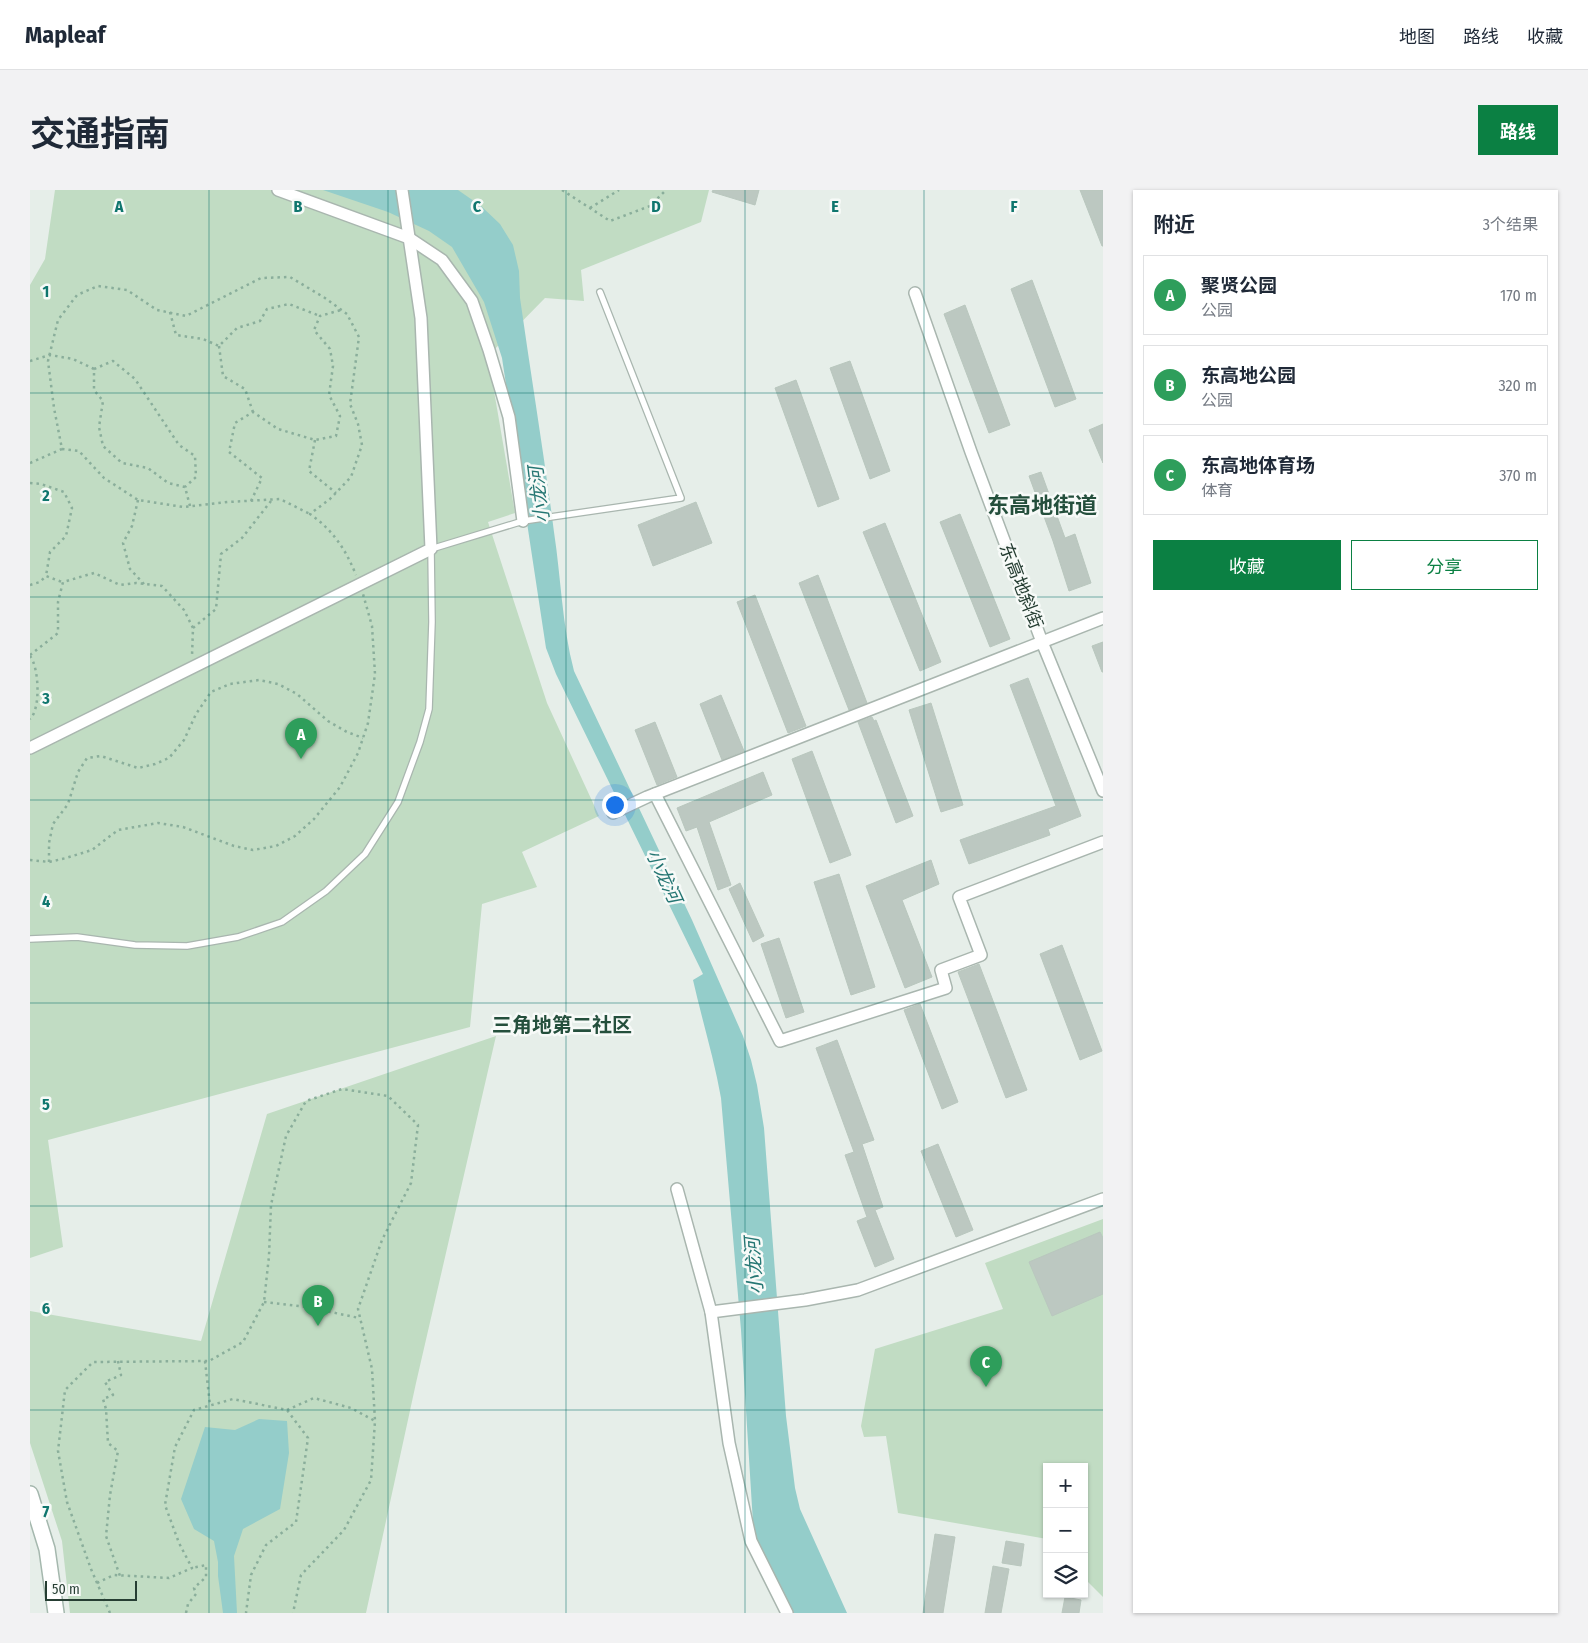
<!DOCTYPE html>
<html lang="zh">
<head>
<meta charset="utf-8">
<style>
  :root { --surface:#fff; --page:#f2f2f3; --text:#1f2937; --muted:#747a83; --line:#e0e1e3; --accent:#0b8043 }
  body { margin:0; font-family:"Fira Sans Condensed","Noto Sans SC",sans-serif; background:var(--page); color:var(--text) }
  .controls { position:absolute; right:15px; bottom:15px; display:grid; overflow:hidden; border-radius:0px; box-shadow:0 1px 4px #0004 }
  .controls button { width:45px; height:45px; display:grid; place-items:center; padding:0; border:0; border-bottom:1px solid var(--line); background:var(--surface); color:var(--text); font:25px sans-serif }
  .scale { position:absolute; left:15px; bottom:12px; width:92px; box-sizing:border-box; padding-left:5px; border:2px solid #263e33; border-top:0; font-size:14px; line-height:18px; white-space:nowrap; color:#263e33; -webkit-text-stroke:4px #f7faf8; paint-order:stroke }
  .you { position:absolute; left:584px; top:614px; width:18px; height:18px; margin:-12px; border:4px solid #fff; border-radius:50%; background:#1a73e8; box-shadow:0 0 0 8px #1a73e833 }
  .badge { display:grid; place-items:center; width:32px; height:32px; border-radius:50%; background:var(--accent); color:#fff; font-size:16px; font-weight:700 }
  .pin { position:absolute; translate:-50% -41px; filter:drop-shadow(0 1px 2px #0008) }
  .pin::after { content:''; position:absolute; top:26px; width:18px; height:15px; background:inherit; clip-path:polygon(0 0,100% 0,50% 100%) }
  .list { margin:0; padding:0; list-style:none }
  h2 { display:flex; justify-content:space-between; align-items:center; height:65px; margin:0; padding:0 20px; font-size:21px }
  h2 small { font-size:16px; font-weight:400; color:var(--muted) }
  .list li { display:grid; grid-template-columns:32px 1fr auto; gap:15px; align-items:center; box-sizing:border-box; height:80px; margin:0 10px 10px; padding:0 10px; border:1px solid var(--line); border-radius:0px }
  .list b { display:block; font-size:19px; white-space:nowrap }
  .list p { margin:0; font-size:16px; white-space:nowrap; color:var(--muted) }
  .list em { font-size:16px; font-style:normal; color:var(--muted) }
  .actions { display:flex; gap:10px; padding:15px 20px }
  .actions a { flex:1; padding:11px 0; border:1px solid var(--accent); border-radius:0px; text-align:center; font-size:18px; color:var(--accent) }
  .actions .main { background:var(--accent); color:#fff }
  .icon { flex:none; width:28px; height:28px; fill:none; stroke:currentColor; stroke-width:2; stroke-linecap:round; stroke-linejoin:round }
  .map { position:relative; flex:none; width:1073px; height:1423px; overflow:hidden; border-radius:0px }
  header { display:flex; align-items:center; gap:30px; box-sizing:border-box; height:70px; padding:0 25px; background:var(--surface); border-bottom:1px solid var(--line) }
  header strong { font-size:24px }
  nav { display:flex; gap:28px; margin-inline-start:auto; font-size:18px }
  .intro { display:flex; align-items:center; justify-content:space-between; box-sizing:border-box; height:120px; padding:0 30px }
  h1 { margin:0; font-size:35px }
  .button { padding:12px 22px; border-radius:0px; background:var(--accent); color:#fff; font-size:18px; font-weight:700 }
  main { display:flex; gap:30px; padding:0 30px }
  aside { flex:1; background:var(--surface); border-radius:0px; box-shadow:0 1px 4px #0004 }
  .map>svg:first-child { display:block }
</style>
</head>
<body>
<header>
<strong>Mapleaf</strong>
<nav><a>地图</a><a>路线</a><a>收藏</a></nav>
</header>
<div class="intro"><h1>交通指南</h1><a class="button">路线</a></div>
<main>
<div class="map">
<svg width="1073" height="1423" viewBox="0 0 1073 1423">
  <rect width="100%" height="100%" fill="#e6eee9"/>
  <g fill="#c1dcc3">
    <path d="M25 0H679L671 32 551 80 554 111 515 108 458 166 485 323 458 332 517 513 569 626 492 662 507 697 452 714 440 837 18 950 33 1057 0 1068V95L15 69Z"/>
    <path d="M466 846 386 1193 336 1423H40L32 1351 0 1253V1121L171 1151 237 924Z"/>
    <path d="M1073 1029V1407L1054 1388V1277H1017V1349L868 1323 856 1246 834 1247 831 1236 845 1159 973 1119 955 1073Z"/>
  </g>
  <g fill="#94cdca">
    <path d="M293 0H428L451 16 470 34 483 55 489 81 490 108C501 186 514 264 524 342 531 388 532 435 544 481L662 730 713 846 721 870 727 895 734 938 756 1226 765 1298 770 1319 817 1423H761L724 1349 711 1140 691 908C684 868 672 830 663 790L673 784 526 484 516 458 472 168 454 112 422 57 399 41 358 22Z"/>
    <path d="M229 1229 257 1231 259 1263 250 1319 213 1339 204 1366 207 1423H193L188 1386V1372L184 1351 164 1339 151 1309 175 1237 205 1240Z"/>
  </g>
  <g fill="#bcc8c1" stroke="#b9c7be">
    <path d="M683 0H729L725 15 682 2Z"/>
    <path d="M1050 0H1073V56H1072Z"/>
    <path d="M1002 90 1046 209 1025 217 981 99Z"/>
    <path d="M935 115 980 235 959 243 914 124Z"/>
    <path d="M820 171 860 281 840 289 800 178Z"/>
    <path d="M766 190 809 309 788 317 745 198Z"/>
    <path d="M1073 234V273L1059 240Z"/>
    <path d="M1011 282 1035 348 1045 344 1061 393 1039 401 1023 351 999 286Z"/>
    <path d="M666 312 682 353 623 376 608 335Z"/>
    <path d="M930 324 980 449 960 457 910 332Z"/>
    <path d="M855 333 911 472 890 481 833 342Z"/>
    <path d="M788 385 837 513 819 520 769 393Z"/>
    <path d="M725 405 776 536 758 543 707 412Z"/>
    <path d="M1073 452V482H1072L1062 456Z"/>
    <path d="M998 488 1051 626 1018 639 1020 645 939 674 930 650 1026 616 980 495Z"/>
    <path d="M691 505 714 561 692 570 670 514Z"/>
    <path d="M901 513 933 615 911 622 879 520Z"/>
    <path d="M842 527 844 531 846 530 883 626 866 633 828 532Z"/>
    <path d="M625 532 647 587 627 595 605 540Z"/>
    <path d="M782 561 821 665 800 673 762 569Z"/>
    <path d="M733 582 742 605 679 632 701 695 688 700 667 637 656 641 647 618Z"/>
    <path d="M901 670 909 694 872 710 902 787 875 798 836 696Z"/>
    <path d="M809 684 845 797 821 805 784 692Z"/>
    <path d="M710 693 734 746 723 752 699 699Z"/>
    <path d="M749 748 774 822 756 828 731 754Z"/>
    <path d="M1032 755 1072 861 1050 870 1010 764Z"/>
    <path d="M949 774 997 900 976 908 928 782Z"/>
    <path d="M890 814 928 912 912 919 874 820Z"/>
    <path d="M807 850 844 950 832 954 853 1017 845 1020 864 1069 845 1077 827 1031 837 1027 815 965 824 962 786 858Z"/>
    <path d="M908 954 943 1040 926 1047 891 961Z"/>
    <path d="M1070 1042 1073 1048V1104L1022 1126 999 1072Z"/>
    <path d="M905 1344 925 1347 913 1423H893Z"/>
    <path d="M976 1351 994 1354 991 1376 972 1373Z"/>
    <path d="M963 1376 979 1379 971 1423H955Z"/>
    <path d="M1035 1407 1051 1410 1049 1423H1032Z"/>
  </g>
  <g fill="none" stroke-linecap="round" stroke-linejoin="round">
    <g stroke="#a9b6af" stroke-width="8">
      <path id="lane" d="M0 749 47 747 105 755 157 756 208 747 252 732 296 701 335 664 368 612 390 552 399 519 402 432 401 359 493 331 651 308 570 102"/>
    </g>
    <g stroke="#a9b6af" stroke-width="14">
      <g id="street">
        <path d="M248 0 379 48 412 70 442 111 459 160 479 227 493 331"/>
        <path d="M885 103 941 262 1012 452 1073 601"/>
        <path d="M0 558 401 359 391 128 372 0"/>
        <path d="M625 604 750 851 916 798 911 780 951 765 929 707 1073 652"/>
        <path d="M583 623 617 607 1073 428"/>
        <path d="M647 999 681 1122 699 1253 721 1351 757 1423"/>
        <path d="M681 1122 775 1110 828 1100 1073 1009"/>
      </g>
    </g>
    <g stroke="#a5b8ae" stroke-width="18">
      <path id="secondary" d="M0 1304 17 1359 26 1423"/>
    </g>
    <g stroke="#8aae9b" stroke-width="2.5" stroke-dasharray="2.5 4" stroke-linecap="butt">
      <path d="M532 0 580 31 620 16 636 0"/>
      <path d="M560 18 589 0"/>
      <path d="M140 122 146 145 173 149 189 156 207 138 230 131 237 119 259 114 290 126"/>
      <path d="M189 156 193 186 215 199 223 222"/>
      <path d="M0 171 20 165 43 169 64 179V200L73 211 69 237 73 256 92 273 118 278 138 293 155 297 160 316"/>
      <path d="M64 179 83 171 105 189 149 255 165 266 166 287 155 297"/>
      <path d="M285 250 279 281 306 303"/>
      <path d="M32 259 49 261 74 288 108 310 153 317 198 312 250 309 280 324"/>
      <path d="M0 273 32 259 24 218 18 171 28 130 47 105 68 96 97 100 127 120 156 126 231 88 260 87 295 108 317 124 329 147 320 214 328 234 332 255 321 287 300 309 280 324C303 340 316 360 326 385"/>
      <path d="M0 293 11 294 34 302 42 318 36 346 20 362 16 386"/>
      <path d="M108 310 102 336 93 353 100 379 114 394"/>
      <path d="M221 311 232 288 199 262 205 233 223 222 248 239 285 250 306 246 310 226 299 205 303 176 300 159 284 140 290 126 311 120"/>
      <path d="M0 395 10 392 16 386 32 392"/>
      <path d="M163 438 186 419 191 364 212 348 241 311"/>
      <path d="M0 465 28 443V412L33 392 64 383 90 395 106 393 132 396 154 420 163 438 162 466"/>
      <path d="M0 466C9 477 11 519 0 529"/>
      <path d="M0 670 19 672 36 668 62 660 88 640 128 633 153 637 204 656 223 660 246 656 265 646 284 629 310 597 328 563 338 533 345 484 342 436 333 404"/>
      <path d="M19 672V653L23 634 38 614 48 582 57 568 71 566 108 578 125 574 139 568 154 550 166 524 181 502 200 494 229 490 248 494 267 504 298 531 317 542 333 548"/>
      <path d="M234 1112 277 1117 329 1128"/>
      <path d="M88 1171 91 1185 75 1192 83 1205 73 1209 76 1219 78 1253 88 1261 80 1305 76 1346 90 1386"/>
      <path d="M175 1171 180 1215"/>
      <path d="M257 1220 284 1208 321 1218 345 1231"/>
      <path d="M67 1393 84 1385 139 1388 162 1378 149 1353 135 1315 145 1257 164 1220 203 1209 257 1220 278 1248 266 1332 236 1355 221 1385 216 1423"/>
      <path d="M80 1423 61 1379 37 1312 28 1261 35 1200 63 1172 179 1171 213 1152 234 1112 239 1066 241 1015 256 946 276 911 312 899 358 906 388 935 381 993 352 1050 328 1119 342 1179 345 1231 341 1290 314 1340 271 1385 263 1423"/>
      <path d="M156 1423 158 1414 166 1404 164 1398 176 1387V1375L162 1378"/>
    </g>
    <use href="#lane" stroke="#fff" stroke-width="5.5"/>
    <use href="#street" stroke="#fff" stroke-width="11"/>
    <use href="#secondary" stroke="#fff" stroke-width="15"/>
  </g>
  <path fill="none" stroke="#0f766e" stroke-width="1" stroke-opacity="0.55" d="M179 0V1423M358 0V1423M536 0V1423M715 0V1423M894 0V1423M0 203H1073M0 407H1073M0 610H1073M0 813H1073M0 1016H1073M0 1220H1073"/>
  <g text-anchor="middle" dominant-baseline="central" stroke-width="5" stroke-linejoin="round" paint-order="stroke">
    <g font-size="18" fill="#263e33" stroke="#f7faf8">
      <text transform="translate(991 396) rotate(69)">东高地斜街</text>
    </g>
    <g font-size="19" font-style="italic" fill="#257673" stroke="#f7faf8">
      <text transform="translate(509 305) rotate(-97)">小龙河</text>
      <text transform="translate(634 686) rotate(65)">小龙河</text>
      <text transform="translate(724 1076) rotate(-94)">小龙河</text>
    </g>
    <g font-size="20" font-weight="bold" fill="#244f3c" stroke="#f7faf8">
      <text x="532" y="835">三角地第二社区</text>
    </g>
    <g font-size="22" font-weight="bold" fill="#244f3c" stroke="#f7faf8">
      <text x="1012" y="315">东高地街道</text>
    </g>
  </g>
  <g font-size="16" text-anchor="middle" font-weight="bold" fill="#0f766e" stroke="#f7faf8" stroke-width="5" stroke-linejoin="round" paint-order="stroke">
    <text x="89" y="22">A</text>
    <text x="268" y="22">B</text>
    <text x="447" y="22">C</text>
    <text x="626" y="22">D</text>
    <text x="805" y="22">E</text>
    <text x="984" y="22">F</text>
    <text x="16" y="107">1</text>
    <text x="16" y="311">2</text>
    <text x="16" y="514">3</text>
    <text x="16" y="717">4</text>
    <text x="16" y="920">5</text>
    <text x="16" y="1124">6</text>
    <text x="16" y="1327">7</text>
  </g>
</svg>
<div class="controls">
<button>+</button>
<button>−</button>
<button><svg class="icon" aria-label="layers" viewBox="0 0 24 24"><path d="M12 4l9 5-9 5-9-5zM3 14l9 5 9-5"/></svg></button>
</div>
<div class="scale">50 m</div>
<div class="you"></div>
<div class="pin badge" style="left:271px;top:569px;background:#2e9e5b">A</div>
<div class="pin badge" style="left:288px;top:1136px;background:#2e9e5b">B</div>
<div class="pin badge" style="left:956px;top:1197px;background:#2e9e5b">C</div>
</div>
<aside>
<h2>附近<small>3个结果</small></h2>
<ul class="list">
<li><span class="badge" style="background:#2e9e5b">A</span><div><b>聚贤公园</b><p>公园</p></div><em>170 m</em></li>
<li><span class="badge" style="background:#2e9e5b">B</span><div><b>东高地公园</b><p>公园</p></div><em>320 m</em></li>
<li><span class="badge" style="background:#2e9e5b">C</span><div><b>东高地体育场</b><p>体育</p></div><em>370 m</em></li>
</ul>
<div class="actions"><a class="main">收藏</a><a>分享</a></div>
</aside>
</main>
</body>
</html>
